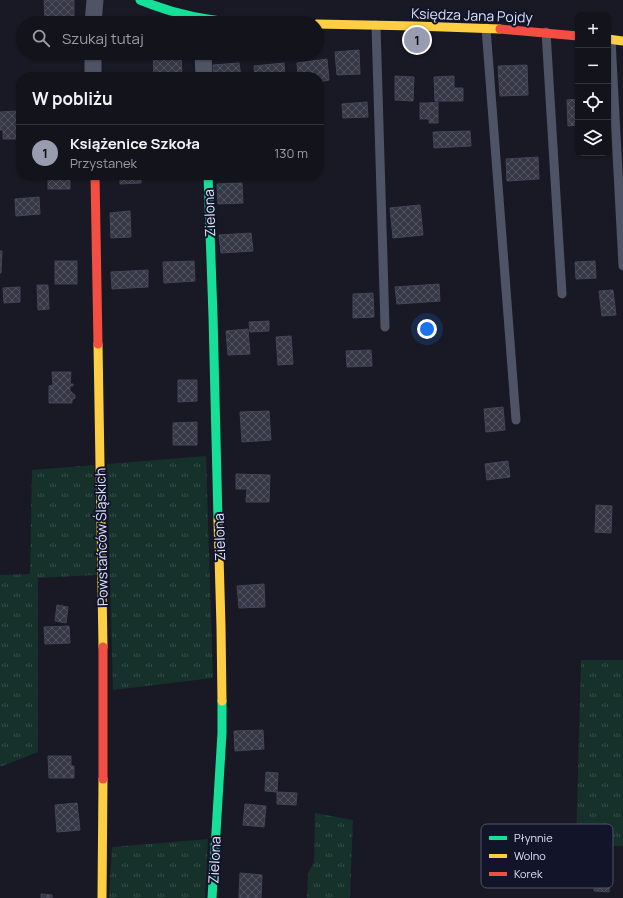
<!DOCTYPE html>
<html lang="pl">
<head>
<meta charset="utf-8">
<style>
  :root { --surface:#12131b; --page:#1f2028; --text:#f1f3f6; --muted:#9c9ea3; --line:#31323a; --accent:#989cb1 }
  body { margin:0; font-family:Manrope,sans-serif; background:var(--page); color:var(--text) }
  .controls { position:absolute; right:12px; top:12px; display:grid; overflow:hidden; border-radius:8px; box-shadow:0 1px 3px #0004 }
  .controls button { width:36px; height:36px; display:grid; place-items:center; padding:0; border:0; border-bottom:1px solid var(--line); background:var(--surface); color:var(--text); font:20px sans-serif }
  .you { position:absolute; left:427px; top:329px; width:14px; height:14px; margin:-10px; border:3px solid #fff; border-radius:50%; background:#1a73e8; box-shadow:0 0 0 6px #1a73e833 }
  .badge { display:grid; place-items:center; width:26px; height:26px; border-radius:50%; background:var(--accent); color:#111; font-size:13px; font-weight:700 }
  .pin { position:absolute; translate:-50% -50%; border:2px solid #fff; box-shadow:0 1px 4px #0006 }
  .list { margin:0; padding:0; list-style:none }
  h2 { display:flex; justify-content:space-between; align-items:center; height:52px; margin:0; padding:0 16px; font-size:17px }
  h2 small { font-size:13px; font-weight:400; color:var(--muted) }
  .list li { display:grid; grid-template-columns:26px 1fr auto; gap:12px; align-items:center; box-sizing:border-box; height:56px; padding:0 16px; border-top:1px solid var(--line) }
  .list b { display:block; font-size:15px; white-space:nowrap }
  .list p { margin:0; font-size:13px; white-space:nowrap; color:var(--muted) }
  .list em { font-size:13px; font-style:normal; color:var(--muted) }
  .icon { flex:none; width:22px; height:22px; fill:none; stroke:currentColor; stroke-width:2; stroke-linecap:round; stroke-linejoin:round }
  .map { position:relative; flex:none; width:623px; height:898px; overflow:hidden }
  .search { position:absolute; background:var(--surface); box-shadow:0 1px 3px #0004; left:16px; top:16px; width:308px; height:44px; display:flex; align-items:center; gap:10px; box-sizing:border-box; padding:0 14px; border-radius:22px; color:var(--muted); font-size:15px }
  .panel { position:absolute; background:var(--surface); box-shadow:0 1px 3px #0004; left:16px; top:72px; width:308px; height:108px; border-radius:16px }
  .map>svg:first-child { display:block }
</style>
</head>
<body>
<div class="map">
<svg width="623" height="898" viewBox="0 0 623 898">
  <defs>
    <pattern id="grass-tufts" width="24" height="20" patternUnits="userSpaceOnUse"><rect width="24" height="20" fill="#16302a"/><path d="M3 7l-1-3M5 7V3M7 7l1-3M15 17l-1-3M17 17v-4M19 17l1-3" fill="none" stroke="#374e4a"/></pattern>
    <pattern id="building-cross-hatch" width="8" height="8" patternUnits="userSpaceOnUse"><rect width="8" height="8" fill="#363845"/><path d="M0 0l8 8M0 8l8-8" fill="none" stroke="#535461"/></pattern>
  </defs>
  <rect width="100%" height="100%" fill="#181924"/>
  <g fill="url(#grass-tufts)">
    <path d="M206 456 213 678 113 690 107 464Z"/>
    <path d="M94 465 97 575 38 578V752L0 767V575L30 574 32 470Z"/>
    <path d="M581 660H623V846L576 845Z"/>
    <path d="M315 813 353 820 350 898H307L308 873 314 862Z"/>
    <path d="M208 839 205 898H109L112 847Z"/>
  </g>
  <g fill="url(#building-cross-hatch)" stroke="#434557">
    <path d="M44 0H74V23H58V21L45 22Z"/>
    <path d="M359 50 360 74 337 75 335 52Z"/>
    <path d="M181 54 182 76 154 77 153 55Z"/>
    <path d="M327 59 329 80 319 82V77H298L297 63Z"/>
    <path d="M239 63 241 77H214L213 65Z"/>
    <path d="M284 63 285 77H255L254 66Z"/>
    <path d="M527 65 528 95 500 96 498 66Z"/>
    <path d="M395 76 414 77 413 101 395 100Z"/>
    <path d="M454 76V88H463V101H435L434 77Z"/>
    <path d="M578 99V125L568 126 567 100Z"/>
    <path d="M367 102 368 117 343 118 342 104Z"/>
    <path d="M438 102V123H429V103Z"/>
    <rect x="420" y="103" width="9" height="16"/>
    <path d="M20 111V139H3V130H0V112Z"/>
    <path d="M470 131 471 146 434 148 433 132Z"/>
    <path d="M538 157 539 179 507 181 506 159Z"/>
    <rect x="48" y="175" width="22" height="14"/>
    <path d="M120 175H141V183L120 184Z"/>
    <path d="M242 183 243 203 218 204 217 184Z"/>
    <path d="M39 197 40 214 16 216 15 199Z"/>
    <path d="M420 205 423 235 393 238 390 208Z"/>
    <path d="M130 211 131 237 111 238 110 213Z"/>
    <path d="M251 233 253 251 221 253 219 235Z"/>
    <path d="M0 251H2L1 273H0Z"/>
    <rect x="55" y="261" width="22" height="23"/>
    <path d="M194 261 195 281 164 283 163 262Z"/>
    <path d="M595 261 596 278 576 279 575 262Z"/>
    <path d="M148 270V287L112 289 111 272Z"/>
    <path d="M439 284 440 301 397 304 395 287Z"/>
    <path d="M37 285H48L49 309 38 310Z"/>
    <path d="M20 287V302L4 303 3 288Z"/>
    <path d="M613 290 616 315 602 316 599 291Z"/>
    <path d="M373 293 374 317 353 318V294Z"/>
    <path d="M269 321V331L250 332 249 322Z"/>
    <path d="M248 329 250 354 228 355 226 331Z"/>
    <path d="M291 336 293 364 278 365 276 337Z"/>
    <path d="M371 350 372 366 347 367 346 351Z"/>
    <path d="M52 372H71L70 384H73V386H70V392H72V393L75 395V398L72 400V403H49V386L53 385Z"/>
    <path d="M178 380H197V401L178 402Z"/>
    <path d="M503 407 505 430 486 432 484 409Z"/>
    <path d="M269 411 271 440 242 442 240 412Z"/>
    <path d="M197 422V445H173V423Z"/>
    <path d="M508 461 510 477 487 480 485 464Z"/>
    <path d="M236 474 270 475 269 502H246L247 489H236Z"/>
    <path d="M596 505 612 506 611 533 595 532Z"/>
    <path d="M264 584 265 607 239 608 237 586Z"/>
    <path d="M57 605 68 607 66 623 55 621Z"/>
    <path d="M69 626 70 643 45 644 44 627Z"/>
    <path d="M263 730 264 749 235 751 234 731Z"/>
    <path d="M48 756H71V766H74V778H49Z"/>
    <path d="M266 772 278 773 277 792 265 791Z"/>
    <path d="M277 792 297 793 296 805 277 804Z"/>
    <path d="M77 803 80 830 57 832 55 805Z"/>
    <path d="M245 804 266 806 264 827 243 825Z"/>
    <path d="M596 860H611L609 892 594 891Z"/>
    <path d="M240 873 262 875 261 898H239Z"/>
    <path d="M41 894 52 895V898H41Z"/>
  </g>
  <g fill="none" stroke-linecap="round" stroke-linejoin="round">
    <g stroke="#4e5365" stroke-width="9">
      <path d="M376 25 385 327"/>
      <path d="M486 28 516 420"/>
      <path d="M546 32 562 294"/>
      <path d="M611 40 623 266"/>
    </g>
    <g stroke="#4e5365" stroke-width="17">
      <path d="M93 23 95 0"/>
      <path d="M93 53V77"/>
      <path d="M203 53 204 77"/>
    </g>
    <g stroke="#16e098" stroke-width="9">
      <path d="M140 0C176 15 209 21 248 23"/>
      <path d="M208 175 213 316 218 520"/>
      <path d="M212 898 222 733V701"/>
    </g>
    <g stroke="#ffcf43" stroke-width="9">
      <path d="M317 24 415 26 500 29"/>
      <path d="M608 39 623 41"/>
      <path d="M98 344 103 647"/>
      <path d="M218 520 221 627 222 701"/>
      <path d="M102 898 103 779"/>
    </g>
    <g stroke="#f24e42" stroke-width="9">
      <path d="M500 29 578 36"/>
      <path d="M95 175 98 344"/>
      <path d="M103 647V779"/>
    </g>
  </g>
  <g text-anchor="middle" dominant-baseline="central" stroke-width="4" stroke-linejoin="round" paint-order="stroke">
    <g font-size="14" fill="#dde2fd" stroke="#12152a">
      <text transform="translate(472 15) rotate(2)">Księdza Jana Pojdy</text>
      <text transform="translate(209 213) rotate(-92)">Zielona</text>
      <text transform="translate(101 537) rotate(-91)">Powstańców Śląskich</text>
      <text transform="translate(219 537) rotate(-92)">Zielona</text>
      <text transform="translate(214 860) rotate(-87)">Zielona</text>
    </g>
  </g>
  <rect x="481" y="824" width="132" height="64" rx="6" fill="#12152a" stroke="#4f5269" stroke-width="1"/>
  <rect x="489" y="836" width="18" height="4" fill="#16e098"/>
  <rect x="489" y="854" width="18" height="4" fill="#ffcf43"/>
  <rect x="489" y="872" width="18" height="4" fill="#f24e42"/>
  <g font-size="11" fill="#dde2fd">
    <text x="514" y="842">Płynnie</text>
    <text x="514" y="860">Wolno</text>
    <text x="514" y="878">Korek</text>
  </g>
</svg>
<div class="controls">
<button>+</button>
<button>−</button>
<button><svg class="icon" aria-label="locate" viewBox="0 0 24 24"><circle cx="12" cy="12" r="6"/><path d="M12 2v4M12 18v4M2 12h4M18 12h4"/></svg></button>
<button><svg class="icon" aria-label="layers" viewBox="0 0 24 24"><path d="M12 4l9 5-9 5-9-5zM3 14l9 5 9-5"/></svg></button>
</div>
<div class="you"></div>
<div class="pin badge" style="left:417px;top:40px">1</div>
<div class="search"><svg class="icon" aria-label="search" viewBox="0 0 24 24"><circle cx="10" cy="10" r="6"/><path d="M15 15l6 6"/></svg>Szukaj tutaj</div>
<section class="panel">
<h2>W pobliżu<small></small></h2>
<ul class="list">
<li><span class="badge">1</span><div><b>Książenice Szkoła</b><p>Przystanek</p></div><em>130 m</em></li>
</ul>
</section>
</div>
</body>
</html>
